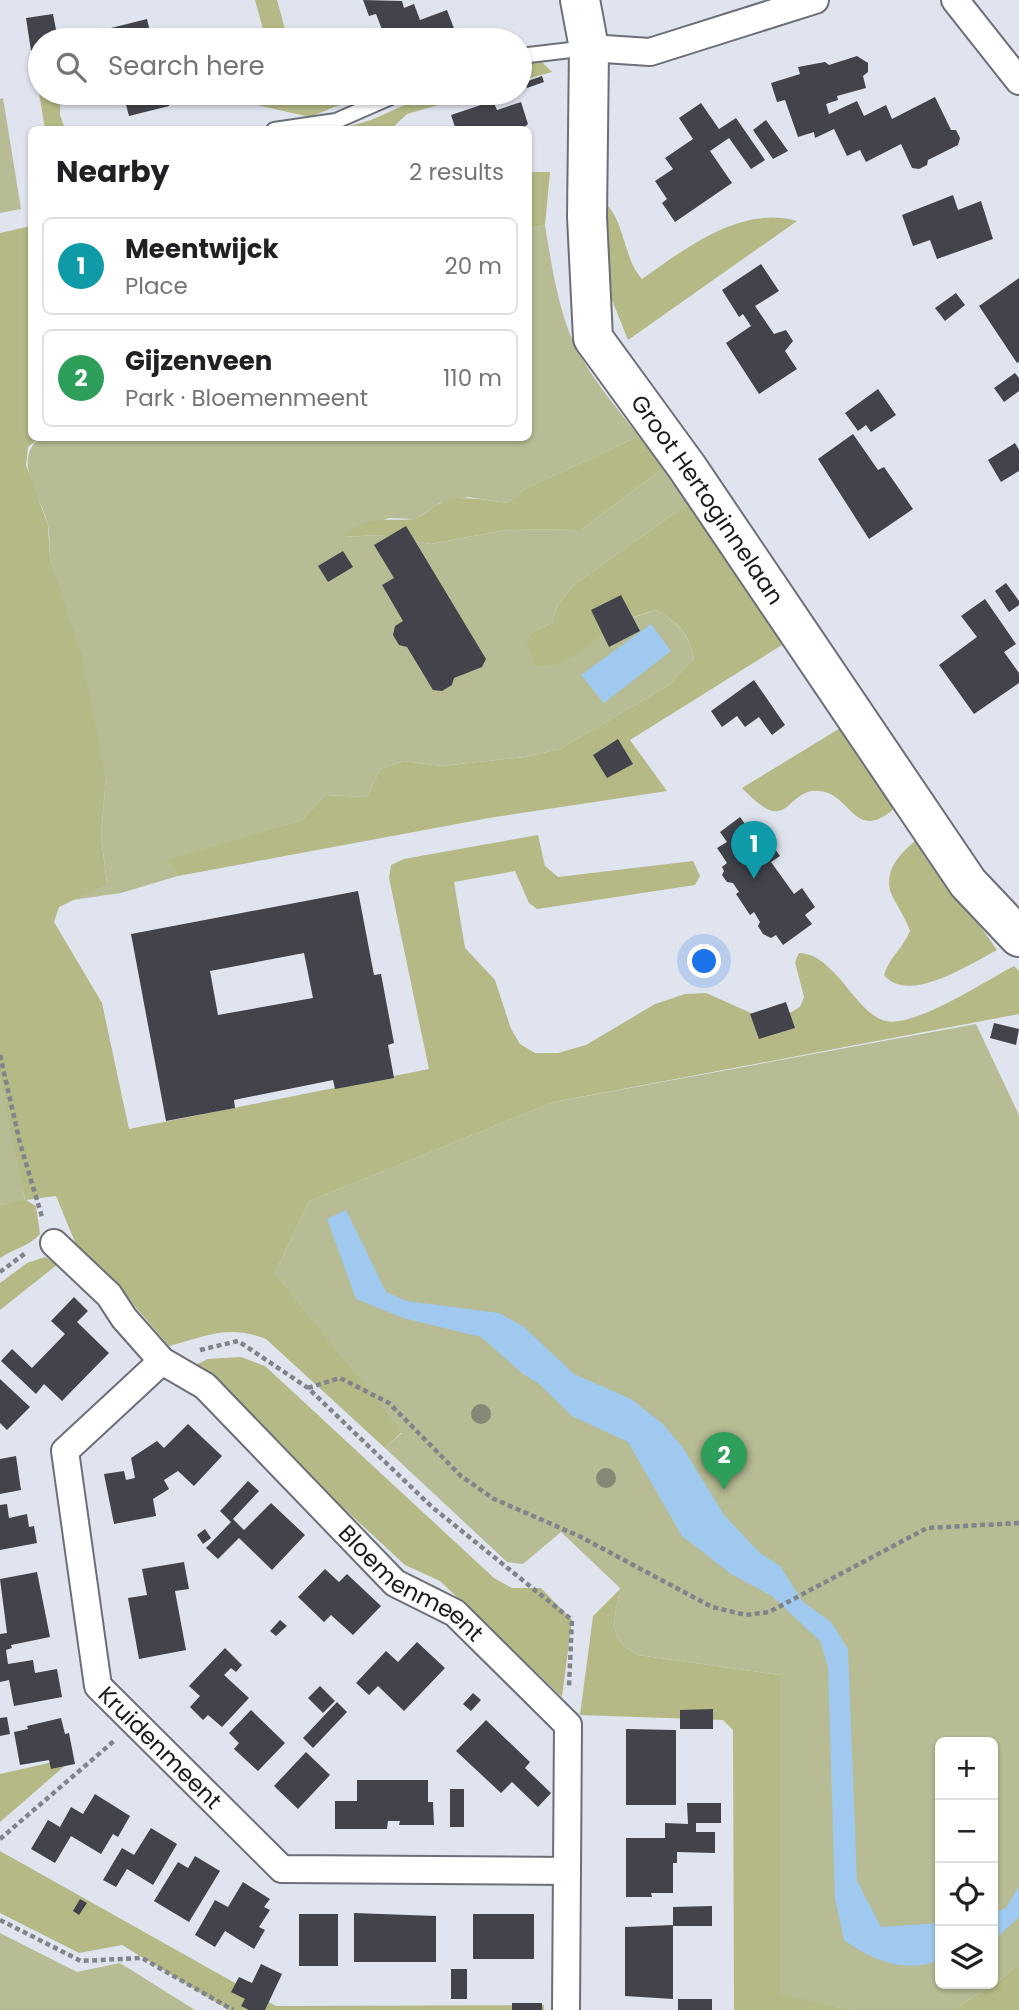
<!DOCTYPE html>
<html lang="en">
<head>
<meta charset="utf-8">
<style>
  :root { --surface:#fff; --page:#f6f6f6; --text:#202124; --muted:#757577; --line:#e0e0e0; --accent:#317a7e }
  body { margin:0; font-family:Poppins,sans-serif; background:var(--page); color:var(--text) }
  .controls { position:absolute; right:21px; bottom:21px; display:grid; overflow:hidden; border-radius:10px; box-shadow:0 2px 5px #0004 }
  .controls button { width:63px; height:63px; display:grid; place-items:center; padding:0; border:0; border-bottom:2px solid var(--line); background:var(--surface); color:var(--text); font:35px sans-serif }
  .you { position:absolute; left:705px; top:962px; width:24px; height:24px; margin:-18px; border:5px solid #fff; border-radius:50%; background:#1a73e8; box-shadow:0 0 0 10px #1a73e833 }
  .badge { display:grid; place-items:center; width:46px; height:46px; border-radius:50%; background:var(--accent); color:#fff; font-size:23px; font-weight:700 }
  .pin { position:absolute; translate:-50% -58px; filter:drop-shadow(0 2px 4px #0008) }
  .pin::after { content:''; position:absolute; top:37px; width:24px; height:21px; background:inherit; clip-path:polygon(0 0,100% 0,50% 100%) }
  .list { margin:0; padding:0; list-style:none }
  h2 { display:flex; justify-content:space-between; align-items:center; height:91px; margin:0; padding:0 28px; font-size:30px }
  h2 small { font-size:23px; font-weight:400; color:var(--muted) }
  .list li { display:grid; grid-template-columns:46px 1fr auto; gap:21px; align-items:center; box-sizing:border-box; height:98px; margin:0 14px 14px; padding:0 14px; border:2px solid var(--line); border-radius:10px }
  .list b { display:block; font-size:26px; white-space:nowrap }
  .list p { margin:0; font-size:23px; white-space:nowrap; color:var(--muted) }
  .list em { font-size:23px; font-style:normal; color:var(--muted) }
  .icon { flex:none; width:38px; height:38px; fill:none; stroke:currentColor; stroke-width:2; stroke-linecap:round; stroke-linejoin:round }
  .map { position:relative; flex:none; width:1019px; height:2010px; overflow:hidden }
  .search { position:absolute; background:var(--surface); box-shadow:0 2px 5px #0004; left:28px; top:28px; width:504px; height:77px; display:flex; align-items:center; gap:18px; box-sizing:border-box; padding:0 24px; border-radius:38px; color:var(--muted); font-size:26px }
  .panel { position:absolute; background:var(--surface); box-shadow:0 2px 5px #0004; left:28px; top:126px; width:504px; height:315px; border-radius:10px }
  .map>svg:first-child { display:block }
</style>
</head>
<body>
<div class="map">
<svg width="1019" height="2010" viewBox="0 0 1019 2010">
  <rect width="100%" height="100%" fill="#e0e4ee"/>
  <g fill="#b7bc94" fill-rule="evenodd">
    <path d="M3 98 21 209 0 213V99Z"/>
    <path d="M545 225C551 262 557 302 571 337 587 373 614 405 639 436L525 489 507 503 469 497 440 503 416 519 389 518 343 537 380 535 431 544 511 529 581 530 665 467 689 503 575 584 558 605 552 623 531 633 620 622 656 610C678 623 688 633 694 658L669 685 560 749 525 757 441 766 403 761 380 769 367 797 325 795 302 820 168 859 178 876 121 893 72 900 107 883 101 835 106 777 50 559C49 548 50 536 48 525 41 495 12 463 39 438H528L529 229Z"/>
    <path d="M976 1024 1019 1115V1963L1000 1980 953 2010H850L780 1995V1675L638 1655C605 1637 615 1620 620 1588L561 1532 523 1564 507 1562 385 1448 402 1433 275 1273 309 1201 554 1102ZM940 1742H993V1984H940Z"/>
    <path d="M0 1063 25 1201 0 1205Z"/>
    <path d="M0 1933 77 1972 120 1963 195 2010H0Z"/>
  </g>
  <g fill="#b4b986">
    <path d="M255 0H277L288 40H266Z"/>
    <path d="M539 59 552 72 520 81V63Z"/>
    <path d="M36 75H40V93H60V115L65 129H45Z"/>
    <path d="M229 93H369L310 117 257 105Z"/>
    <path d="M432 93H480L407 114 391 129H339L371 120Z"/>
    <path d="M528 172H550L545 225 529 229Z"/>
    <path d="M590 188C602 198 612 208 618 223 626 242 628 263 642 279 686 248 741 205 797 221L628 340 602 275Z"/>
    <path d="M31 226 32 438H39L28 447 26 465 48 525 50 559 82 657 106 777 101 835 107 884 59 907 54 922 102 1003 129 1129 429 1069 389 878 391 865 404 859 538 835 545 866 558 877 693 861 700 876 695 885 537 909 529 903 515 871 454 882 465 948 495 980 511 1029 520 1044 535 1053H558L586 1045 655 1004 685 994 706 993 751 1013 788 1014 800 1007 804 997 795 962 799 953C817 954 827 965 839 978 851 991 867 1017 886 1021 914 1028 987 980 1014 966L1019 971V1014L554 1102 309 1201 275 1273 402 1432 385 1448 266 1339C228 1324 207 1336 169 1346L109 1276 77 1247 56 1196 26 1200 36 1206 40 1234C30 1246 13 1249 0 1258V1205L25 1200 0 1077V233Z"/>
    <path d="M639 436 665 467 581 530 511 529 431 544 380 535 342 537C367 514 383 522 414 519 422 517 430 509 437 505 459 493 484 500 507 503L525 489Z"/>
    <path d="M689 503 785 643 630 740 667 791 489 818 178 876 167 859 302 820 325 795 367 797 380 769 403 761 441 766 525 757 560 749 669 685 694 658C688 632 678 623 656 610 644 614 631 617 620 622 588 640 576 667 535 666L527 643 531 633 552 623 558 605 575 584Z"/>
    <path d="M842 727 897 806C854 846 852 793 819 791 784 788 791 840 742 788Z"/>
    <path d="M918 838 997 950C970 964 909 1005 884 975 889 958 903 948 910 931 906 918 892 898 890 890 885 866 903 852 918 838Z"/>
    <path d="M45 1257 58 1264 0 1310V1283L27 1263Z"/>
    <path d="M241 1357 265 1366 494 1578 512 1588H541L572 1620 562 1697 440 1581 405 1565 191 1367 208 1359Z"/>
    <path d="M620 1589C615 1620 605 1637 638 1655L780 1675V1994L850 2010H734L733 1730 723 1720 580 1715 593 1616Z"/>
    <path d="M75 1757 0 1822V1774Z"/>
    <path d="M0 1851 276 2006 544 2005V2010H229L122 1945 79 1953 0 1913Z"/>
    <path d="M1019 1963V2010H953L1000 1980Z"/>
  </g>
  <g fill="#9fc9ee">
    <path d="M651 624 671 651 604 703 581 675Z"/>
    <path d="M346 1210 386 1292 407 1301 499 1313 524 1327 574 1374 631 1399 663 1424 683 1448 724 1515 760 1553 780 1566 803 1602 831 1622 848 1649 857 1881 881 1927 940 1923V1960C905 1974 873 1961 844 1940L835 1899 828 1667 820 1641 772 1596 731 1574 682 1536 628 1442 572 1416 539 1384 523 1374 481 1337 403 1318 356 1299 327 1219Z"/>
    <path d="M1019 1886V1917L993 1941V1913L1006 1908Z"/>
  </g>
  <g fill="#43434c" fill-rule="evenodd">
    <path d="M363 0 402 1 404 8 414 4 420 20 447 10 455 31 430 40H386L376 14 369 16Z"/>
    <path d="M53 14 58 40H40V63L33 64 26 18Z"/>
    <path d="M147 19 152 40H110L107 29Z"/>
    <path d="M857 56 868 63V72L863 76 866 88 837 96 838 100 826 104 829 114 857 101 864 116 886 105 892 119 935 97 951 130H956L960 138 958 145 928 160 927 165 919 169 912 168 901 144 866 162 860 150 847 156 834 129 815 138 814 132 798 137 785 100 777 102 771 83 800 74 798 67 825 62 829 65Z"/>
    <path d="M542 76 544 82 527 88 525 82Z"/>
    <path d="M123 93H166L169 106 129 116Z"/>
    <path d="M493 101 497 110 521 102 528 124 521 130 455 127 451 115Z"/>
    <path d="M701 103 719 129 736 118 765 160 751 169 729 138 710 151 732 183 675 222 662 203 667 199 655 181 673 169 665 158 693 139 679 118Z"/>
    <path d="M766 120 788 151 773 159 753 130Z"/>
    <path d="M953 195 958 210 981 201 993 239 937 259 930 240 913 246 902 215Z"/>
    <path d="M761 264 779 291 755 306 774 334 786 330 793 341 785 351 797 369 759 394 726 343 751 326 743 314 739 317 722 290Z"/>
    <path d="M1019 278V362L1017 363 979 306Z"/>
    <path d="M956 293 965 305 945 321 935 308Z"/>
    <path d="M1015 373 1019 378V391L1004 402 994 388Z"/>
    <path d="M878 389 896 415 871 432 866 425 858 431 845 413Z"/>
    <path d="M853 434 878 470 884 467 913 509 869 539 818 459Z"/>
    <path d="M1015 443 1019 450V471L1001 482 988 460Z"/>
    <path d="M406 526 486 659 482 667 454 678 452 685 442 691 433 690 407 647 399 645 393 635 395 626 403 621 382 585 394 578 374 545Z"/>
    <path d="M343 551 353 567 328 582 318 566Z"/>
    <path d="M1006 583 1019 601V605L1009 612 995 591Z"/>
    <path d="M621 595 640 631 609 647 591 610Z"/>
    <path d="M985 599 1016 644 1004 652 1019 673V683L974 714 939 665 977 637 961 616Z"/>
    <path d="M754 680 785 725 772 735 759 717 745 727 737 716 722 727 711 711Z"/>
    <path d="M618 739 633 764 607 778 593 755Z"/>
    <path d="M740 817 758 842 766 836 780 856 771 862 794 894 802 888 815 907 805 915 812 924 783 945 776 935 771 938 763 934 758 926 760 922 754 912 750 915 736 894 739 892 733 883 727 882 722 875 724 871 722 867 727 863 717 848 727 842 720 832Z"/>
    <path d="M358 891 374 975 381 974 394 1043 388 1045 394 1078 335 1089 333 1080 234 1100 235 1108 166 1121 131 934ZM304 953 313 998 218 1015 210 971Z"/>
    <path d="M786 1002 795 1028 759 1039 750 1014Z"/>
    <path d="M994 1023 1019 1029 1016 1045 990 1038Z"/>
    <path d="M74 1297 88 1311 77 1322 109 1353 62 1401 44 1384 36 1394 1 1361 12 1349 32 1368 65 1334 51 1321Z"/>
    <path d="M0 1379 30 1407 7 1430 0 1423Z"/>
    <path d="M188 1424 222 1456 194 1486 178 1471 164 1480 169 1489 153 1499 156 1516 114 1524 104 1474 124 1471 126 1480 135 1478 131 1458 157 1441 164 1448Z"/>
    <path d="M16 1456 21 1490 0 1494V1459Z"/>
    <path d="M248 1481 259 1491 233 1519 244 1530 271 1503 305 1535 272 1570 239 1538 218 1559 206 1548 231 1522 220 1511Z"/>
    <path d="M7 1504 9 1518 27 1514 29 1527 34 1526 37 1543 0 1550V1505Z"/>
    <path d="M205 1529 211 1538 203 1544 197 1535Z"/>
    <path d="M184 1562 189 1589 175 1591 186 1650 139 1659 128 1598 147 1595 142 1569Z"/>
    <path d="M325 1569 339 1582 347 1574 381 1606 353 1635 331 1615 324 1622 298 1597Z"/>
    <path d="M37 1572 50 1637 11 1645 12 1648 6 1650 8 1664 33 1660 35 1673 57 1669 62 1697 14 1706 9 1680 0 1682V1634L7 1633 0 1579Z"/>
    <path d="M280 1620 287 1626 276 1636 270 1631Z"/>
    <path d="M417 1642 445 1668 404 1711 378 1686 369 1695 356 1683 386 1651 398 1662Z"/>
    <path d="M225 1648 242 1665 236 1672 231 1668 224 1675 249 1698 222 1727 208 1715 203 1720 190 1707 200 1696 189 1686Z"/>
    <path d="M320 1686 335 1701 323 1713 308 1698Z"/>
    <path d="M473 1693 481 1700 471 1711 463 1704Z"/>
    <path d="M337 1702 347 1712 313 1748 303 1738Z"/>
    <path d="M713 1709V1729H680V1710Z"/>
    <path d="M251 1710 285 1743 258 1771 234 1749 239 1743 229 1733Z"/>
    <path d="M7 1717 10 1734 0 1736V1718Z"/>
    <path d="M61 1718 65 1734 69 1733 75 1764 51 1769 49 1760 20 1765 14 1732 28 1729 27 1726Z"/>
    <path d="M486 1720 530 1762 525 1768 551 1793 538 1807 512 1782 501 1793 456 1751Z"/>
    <path d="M626 1729 676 1730V1805H626Z"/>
    <path d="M306 1752 330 1775 298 1809 274 1786Z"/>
    <path d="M357 1780H428V1802H433L434 1825H399L400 1821H388L387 1829H335V1801H357Z"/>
    <rect x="450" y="1789" width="14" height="38"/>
    <path d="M95 1794 130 1816 118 1837 113 1834 101 1854 71 1836 55 1863 31 1849 48 1820 60 1827 71 1807 83 1814Z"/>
    <path d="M687 1803H721V1823H696V1832H715V1853L677 1852V1863H673V1893H651L652 1897H626V1838H665V1823L688 1824Z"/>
    <path d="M151 1828 177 1844 153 1885 127 1869 116 1887 103 1880 122 1848 134 1855Z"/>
    <path d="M195 1856 220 1871 189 1922 154 1901 178 1862 188 1868Z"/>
    <path d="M243 1882 270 1899 264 1907 270 1910 259 1927 265 1930 254 1949 225 1931 215 1947 195 1935 215 1900 228 1907Z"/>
    <path d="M80 1899 87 1903 79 1915 73 1911Z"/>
    <path d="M712 1906V1926H673V1907Z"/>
    <path d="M354 1913 436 1916V1962H354Z"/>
    <rect x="299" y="1914" width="39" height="52"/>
    <rect x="473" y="1914" width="61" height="45"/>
    <path d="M673 1925V1999L625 1996V1927Z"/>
    <path d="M261 1964 282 1974 265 2010H249L241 2006 245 1999 231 1992 239 1977 252 1983Z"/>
    <rect x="451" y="1969" width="16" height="30"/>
    <rect x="678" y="1999" width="34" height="11"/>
    <rect x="512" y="2003" width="30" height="7"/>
  </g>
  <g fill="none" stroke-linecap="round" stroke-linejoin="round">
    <g stroke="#6c6f78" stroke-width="18">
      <g id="service">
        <path d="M520 56 588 48"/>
        <path d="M274 130 336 121 400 93"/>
      </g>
    </g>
    <g stroke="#6c6f78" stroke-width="30">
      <g id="minor">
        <path d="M955 0 1019 81"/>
        <path d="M589 48 650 52 815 0"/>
        <path id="s1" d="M54 1243 109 1295 124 1318 162 1361 205 1386 395 1583 455 1613 568 1725 566 2010"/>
        <path id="s2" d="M162 1361 65 1451 98 1686 282 1869 567 1871"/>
      </g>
    </g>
    <g stroke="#6c6f78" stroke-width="42">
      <g id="secondary">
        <path id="s3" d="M580 0 589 48 587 217 593 338 687 467 968 883 1019 937"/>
      </g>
    </g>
    <g stroke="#82848c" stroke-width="4.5" stroke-dasharray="5 3.5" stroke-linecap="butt">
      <path d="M0 1055 20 1143 42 1217"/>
      <path d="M0 1272 27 1252"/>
      <path d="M200 1350 238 1341 308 1388 432 1507 572 1620 569 1686"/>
      <path d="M308 1388 340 1378 389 1403 461 1476 494 1499 579 1536 712 1607 746 1615 769 1612 927 1528 1019 1523"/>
      <path d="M0 1839 114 1741"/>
      <path d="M0 1920 81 1961 142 1958 233 2010"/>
    </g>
    <use href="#service" stroke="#fff" stroke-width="14"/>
    <use href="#minor" stroke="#fff" stroke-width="26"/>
    <use href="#secondary" stroke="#fff" stroke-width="38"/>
  </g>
  <g fill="#848876">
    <circle cx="481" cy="1414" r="10"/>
    <circle cx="606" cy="1478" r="10"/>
  </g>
  <g text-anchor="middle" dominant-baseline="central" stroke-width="7" stroke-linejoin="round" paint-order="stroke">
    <g font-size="23" fill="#18191d" stroke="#e0e4ee">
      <text stroke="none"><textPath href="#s3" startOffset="537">Groot Hertoginnelaan</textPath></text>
      <text stroke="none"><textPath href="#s1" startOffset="497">Bloemenmeent</textPath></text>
      <text stroke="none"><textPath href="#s2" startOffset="457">Kruidenmeent</textPath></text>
    </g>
  </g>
</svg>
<div class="controls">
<button>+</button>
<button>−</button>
<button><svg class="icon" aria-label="locate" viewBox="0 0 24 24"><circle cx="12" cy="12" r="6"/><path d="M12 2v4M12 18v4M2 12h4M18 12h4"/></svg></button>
<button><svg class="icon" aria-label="layers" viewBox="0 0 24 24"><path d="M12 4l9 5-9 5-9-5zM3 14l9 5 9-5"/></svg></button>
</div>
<div class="you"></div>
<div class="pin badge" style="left:754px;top:879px;background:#0f9aa8">1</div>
<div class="pin badge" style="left:724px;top:1490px;background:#2e9e5b">2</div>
<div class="search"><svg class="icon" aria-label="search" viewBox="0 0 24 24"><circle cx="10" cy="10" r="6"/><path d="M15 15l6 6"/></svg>Search here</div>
<section class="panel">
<h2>Nearby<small>2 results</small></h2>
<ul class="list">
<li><span class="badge" style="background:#0f9aa8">1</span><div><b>Meentwijck</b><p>Place</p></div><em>20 m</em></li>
<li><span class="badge" style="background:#2e9e5b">2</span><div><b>Gijzenveen</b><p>Park · Bloemenmeent</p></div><em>110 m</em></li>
</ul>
</section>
</div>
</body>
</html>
